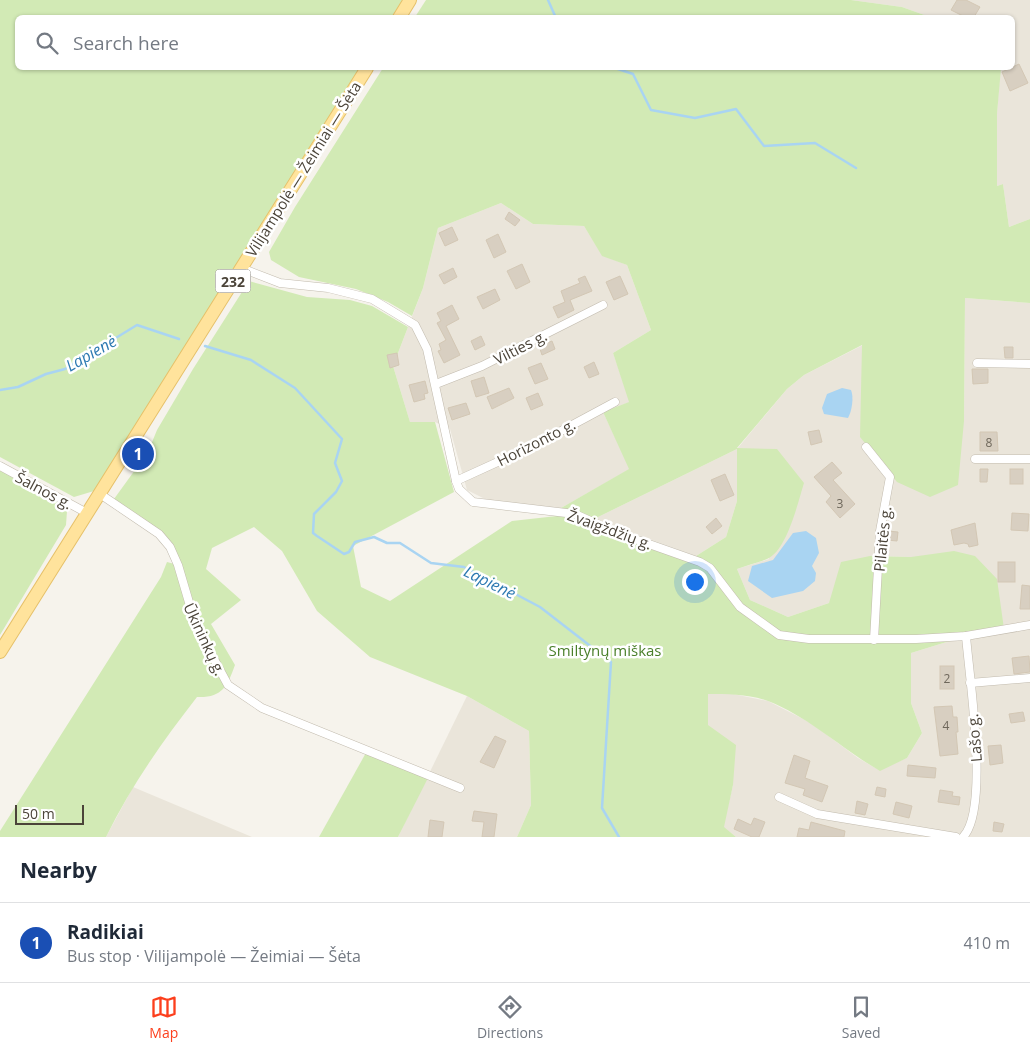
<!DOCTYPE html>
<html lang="en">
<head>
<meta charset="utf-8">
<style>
  :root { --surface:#fff; --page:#f2f2f3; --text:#1f2937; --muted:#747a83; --line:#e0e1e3; --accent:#fc3f1d }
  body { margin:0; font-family:"Open Sans",sans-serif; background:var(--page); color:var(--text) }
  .scale { position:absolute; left:15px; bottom:12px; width:69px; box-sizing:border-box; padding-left:5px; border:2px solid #4b4439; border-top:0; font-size:14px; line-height:18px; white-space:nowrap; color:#4b4439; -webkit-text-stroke:4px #fff; paint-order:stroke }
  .you { position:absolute; left:694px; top:581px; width:18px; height:18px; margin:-12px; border:4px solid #fff; border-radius:50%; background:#1a73e8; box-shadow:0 0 0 8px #1a73e833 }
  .badge { display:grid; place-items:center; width:32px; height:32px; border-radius:50%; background:var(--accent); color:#fff; font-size:16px; font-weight:700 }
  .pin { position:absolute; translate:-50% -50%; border:2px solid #fff; box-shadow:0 1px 5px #0006 }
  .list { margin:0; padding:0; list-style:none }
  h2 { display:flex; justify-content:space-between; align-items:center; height:65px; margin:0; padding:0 20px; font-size:21px }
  h2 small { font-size:16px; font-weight:400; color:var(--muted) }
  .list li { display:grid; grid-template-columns:32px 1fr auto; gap:15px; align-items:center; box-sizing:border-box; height:80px; padding:0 20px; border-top:1px solid var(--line) }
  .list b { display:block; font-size:19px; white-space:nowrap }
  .list p { margin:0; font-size:16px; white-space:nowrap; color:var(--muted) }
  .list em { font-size:16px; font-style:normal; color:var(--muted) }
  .icon { flex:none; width:28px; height:28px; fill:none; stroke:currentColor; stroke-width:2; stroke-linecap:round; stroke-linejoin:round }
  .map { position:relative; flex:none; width:1030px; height:837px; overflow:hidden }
  .search { position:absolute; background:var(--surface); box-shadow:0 1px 4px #0004; left:15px; right:15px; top:15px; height:55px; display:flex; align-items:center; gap:12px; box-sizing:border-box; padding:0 18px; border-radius:8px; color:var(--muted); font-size:19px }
  .sheet { height:145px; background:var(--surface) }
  nav { display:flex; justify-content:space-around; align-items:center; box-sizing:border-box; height:70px; border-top:1px solid var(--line); background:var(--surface); font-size:14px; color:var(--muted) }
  nav a { display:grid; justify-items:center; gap:2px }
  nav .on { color:var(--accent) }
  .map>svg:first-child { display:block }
</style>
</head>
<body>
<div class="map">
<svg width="1030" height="837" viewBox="0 0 1030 837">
  <rect width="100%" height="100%" fill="#f6f3ec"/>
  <g fill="#eae5da">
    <path d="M851 0H1030V219L1009 227 1003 184 997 186V114L1000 72 1001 68H1012V18L930 17 902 7Z"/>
    <path d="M501 203 533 224 584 226 602 255 627 265 651 330 613 353 630 402 603 412 630 469 561 508 489 501 467 490 450 429 435 422H410L393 366 423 288 438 228Z"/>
    <path d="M965 298 1030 303V837H736L723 827 733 785 708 725 707 694H733L768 701 811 723 858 758 879 770 907 758 922 733 911 703V653L966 636 911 557 870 556 829 603 788 617 750 600 737 569 769 559 737 449V501L726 537 696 556 594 519 737 449 787 389 804 375 863 345 862 375 964 421Z"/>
    <path d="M467 696 529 731 531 805 517 837H398Z"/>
    <path d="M133 787 252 837H106Z"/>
  </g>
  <g fill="#d2eab5">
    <path d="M0 0H403L392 18H18V68H361L94 491 74 497 0 457Z"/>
    <path d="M426 0H851L902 7 930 17H415Z"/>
    <path d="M383 68H1001L997 114V186L1003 184 1009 227 1030 219V303L965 298 964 421 958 485 930 497 897 482 860 437 862 345 804 375 787 389 737 448 777 449 804 483C798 502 787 551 767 559 757 563 747 565 737 569L750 600 788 617 829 603 841 562 870 556 911 557 954 551 975 556 997 579 1004 629 966 636 911 653V703L922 733 907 758 880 771C842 749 809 717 768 701 749 694 728 694 708 694V725L736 745 733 785 724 827 736 837H517L531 805 529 731 467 696 370 657 317 611 282 551 254 527 212 548 206 569 241 600 211 624 235 665C227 687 222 698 197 697 162 742 131 786 106 837H0V831L161 577 167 562 178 565 175 549 160 531 114 499 148 452 157 430 193 369 249 281 307 297 350 300 372 306 408 327 393 366 410 422H435L454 492 353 546 361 587 390 601 512 521 566 515 694 563 696 556 726 537 737 501V449L594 519 561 508 629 469 603 412 629 402 613 353 651 330 627 265 602 256 584 226 533 224 501 203 438 228 423 288 412 316 388 302 356 289 299 277 271 260 269 252 295 207Z"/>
    <path d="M0 470 59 503 67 511 66 525 0 635Z"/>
    <path d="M367 751 429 776 398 837H319Z"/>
  </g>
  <g fill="#a9d4f2">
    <path d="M842 388 851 390C854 397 852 411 848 418L824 414 822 408 827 394Z"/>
    <path d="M806 531 816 538 819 553 812 566 816 573 815 581 803 591 772 598 748 581 752 566 773 560 793 533Z"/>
  </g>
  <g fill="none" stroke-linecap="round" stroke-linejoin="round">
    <g stroke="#a9d4f2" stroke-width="2.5">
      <path d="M548 0 556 18"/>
      <path d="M615 68 633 74 651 110 695 118 736 109 764 146 815 143 856 168"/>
      <path d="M205 346 251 360 295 388 342 439 335 463 342 481 336 492 314 514 313 533 317 536 344 554 349 552 355 542 374 537 387 543H400L431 563 464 567 540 607 611 662 602 808 619 837"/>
      <path d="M0 390 18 387 46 374 65 369 137 325 179 339"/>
    </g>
  </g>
  <g fill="#d8cfc1" stroke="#d3c7b4">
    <path d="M957 0H966L980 7 974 17H965L951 10Z"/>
    <path d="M1019 64 1028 83 1010 91 1002 72Z"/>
    <path d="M509 212 520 220 515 226 505 219Z"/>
    <path d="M452 227 458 240 445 246 439 233Z"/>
    <path d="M498 234 506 252 494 258 486 240Z"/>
    <path d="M522 264 530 282 516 289 507 271Z"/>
    <path d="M453 268 457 277 444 284 439 275Z"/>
    <path d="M585 276 592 291 570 300 574 310 558 318 553 307 565 302 561 291 580 283 578 279Z"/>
    <path d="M620 276 628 294 614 300 606 282Z"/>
    <path d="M495 289 500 300 483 309 477 297Z"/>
    <path d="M452 305 459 319 446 326 460 355 444 363 438 351 441 350 439 344 446 340 437 323 441 321 437 313Z"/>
    <path d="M481 336 485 345 475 350 471 341Z"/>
    <path d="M552 341 555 349 542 355 539 346Z"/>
    <path d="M1004 347H1013V358H1005Z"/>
    <path d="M397 353 399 365 390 368 387 355Z"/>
    <path d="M594 362 599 374 589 378 584 367Z"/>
    <path d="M541 363 548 379 535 384 528 368Z"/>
    <path d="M972 369H988V383L973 384Z"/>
    <path d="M484 377 489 393 476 397 471 381Z"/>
    <path d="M425 381 428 393 424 394 425 399 414 402 409 385Z"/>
    <path d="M509 388 514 398 492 409 487 397Z"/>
    <path d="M538 393 543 405 531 410 526 398Z"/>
    <path d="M466 403 470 414 452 420 448 408Z"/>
    <path d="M819 430 822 442 811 445 808 432Z"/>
    <path d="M980 432H997L998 451H980Z"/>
    <path d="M832 462 842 473 833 480 855 504 840 518 826 502 831 496 814 477Z"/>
    <path d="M980 469H988L987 482H980Z"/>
    <rect x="1010" y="469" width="13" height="15"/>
    <path d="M725 474 734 495 720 501 711 480Z"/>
    <path d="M1012 513 1029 514 1028 531 1011 530Z"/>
    <path d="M716 518 722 526 712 534 706 527Z"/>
    <path d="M975 523 978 545 969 547 968 544 964 543 954 545 951 530Z"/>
    <path d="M888 531 898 532 897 541 887 540Z"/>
    <rect x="998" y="562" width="17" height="20"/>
    <path d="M1022 585 1030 586V609H1020Z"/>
    <path d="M1029 656 1030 672 1014 674 1012 658Z"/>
    <rect x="940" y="666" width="14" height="23"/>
    <path d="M952 706 953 717H957L958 732H956L958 754 940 756 934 707Z"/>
    <path d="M1023 712 1025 721 1011 723 1009 714Z"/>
    <path d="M495 736 506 741 494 768 480 762Z"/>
    <path d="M1001 745 1003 763 990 765 988 746Z"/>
    <path d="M794 755 810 761 805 778 828 786 822 802 803 795 805 789 785 783Z"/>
    <path d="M908 765 936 768 935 778 907 776Z"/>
    <path d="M877 787 886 789 885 797 875 795Z"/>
    <path d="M940 790 953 792 952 796 960 797 959 805 938 802Z"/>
    <path d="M857 801 868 804 865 815 855 813Z"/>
    <path d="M896 802 912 806 909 818 893 814Z"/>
    <path d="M474 811 497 814 494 837H482L484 822 472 821Z"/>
    <path d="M754 818 765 822 759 837H752L734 829 738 819 751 825Z"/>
    <path d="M430 820 444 822 442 837H428Z"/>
    <path d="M811 822 845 831 844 837H797L799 828 809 830Z"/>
    <path d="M994 822 1004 824 1002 832 993 831Z"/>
  </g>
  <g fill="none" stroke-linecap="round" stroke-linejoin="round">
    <g stroke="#c2bbae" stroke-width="9">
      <g id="minor">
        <path d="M241 268 280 283 328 288 372 299 415 325 427 349 456 481 459 489 473 502 575 514 615 532 700 562 710 568 740 607 779 635 809 639H916L966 636 1030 625"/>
        <path d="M977 363 1030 364"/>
        <path d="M436 384 482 366 603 305"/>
        <path d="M866 447 890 477 880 531 874 640"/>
        <path d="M975 459H1030"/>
        <path d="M0 466 87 513"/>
        <path d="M456 481 535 445 615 402"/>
        <path d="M100 494 159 534 170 547 178 565 196 626 228 685 262 708 460 788"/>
        <path d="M970 683 1030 678"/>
        <path d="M779 797 817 814 956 837"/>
        <path d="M963 837C990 810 969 675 966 636"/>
      </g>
    </g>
    <g stroke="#e6c16a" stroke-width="14">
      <g id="primary">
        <path d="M399 18 410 0"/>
        <path d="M0 652 367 68"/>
      </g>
    </g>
    <use href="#minor" stroke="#fff" stroke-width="8"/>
    <use href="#primary" stroke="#ffe39c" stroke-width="12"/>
  </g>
  <g text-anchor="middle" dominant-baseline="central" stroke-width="5" stroke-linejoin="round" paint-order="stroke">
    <g font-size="12" fill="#6e675b">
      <text x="989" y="442">8</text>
      <text x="840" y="503">3</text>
      <text x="947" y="678">2</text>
      <text x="946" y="725">4</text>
    </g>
    <rect fill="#fff" stroke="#817c74" stroke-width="1" x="215.5" y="269.5" width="35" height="23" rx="4"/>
    <g font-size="14" font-weight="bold" fill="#4b4439">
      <text x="233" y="281">232</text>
    </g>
    <g font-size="15" fill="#4b4439" stroke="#fff">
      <text transform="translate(303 169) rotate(-58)">Vilijampolė — Žeimiai — Šėta</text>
      <text transform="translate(520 347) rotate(-27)">Vilties g.</text>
      <text transform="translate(536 442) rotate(-27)">Horizonto g.</text>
      <text transform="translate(44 490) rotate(28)">Šalnos g.</text>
      <text transform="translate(610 529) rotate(20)">Žvaigždžių g.</text>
      <text transform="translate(882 539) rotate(-84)">Pilaitės g.</text>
      <text transform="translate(205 639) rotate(65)">Ūkininkų g.</text>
      <text transform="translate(974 738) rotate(-95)">Lašo g.</text>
    </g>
    <g font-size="15" fill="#4a7f2a" stroke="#fff">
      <text x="605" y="650">Smiltynų miškas</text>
    </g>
    <g font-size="16" font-style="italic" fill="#2e7ab2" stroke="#fff">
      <text transform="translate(91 353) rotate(-30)">Lapienė</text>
      <text transform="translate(490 582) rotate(26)">Lapienė</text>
    </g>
  </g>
</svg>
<div class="scale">50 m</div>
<div class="you"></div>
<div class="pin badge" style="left:138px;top:454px;background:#1a4fb4">1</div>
<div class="search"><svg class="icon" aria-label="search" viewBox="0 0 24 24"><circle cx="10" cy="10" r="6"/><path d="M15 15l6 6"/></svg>Search here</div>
</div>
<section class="sheet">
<h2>Nearby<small></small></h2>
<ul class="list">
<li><span class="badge" style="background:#1a4fb4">1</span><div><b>Radikiai</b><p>Bus stop · Vilijampolė — Žeimiai — Šėta</p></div><em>410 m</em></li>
</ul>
</section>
<nav>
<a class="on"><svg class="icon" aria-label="map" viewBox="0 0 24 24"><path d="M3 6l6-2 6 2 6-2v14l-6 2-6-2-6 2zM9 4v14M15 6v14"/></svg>Map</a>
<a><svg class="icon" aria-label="directions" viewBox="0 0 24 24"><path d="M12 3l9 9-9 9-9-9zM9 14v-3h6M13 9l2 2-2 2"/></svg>Directions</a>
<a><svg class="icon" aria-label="saved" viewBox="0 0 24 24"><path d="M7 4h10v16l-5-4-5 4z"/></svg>Saved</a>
</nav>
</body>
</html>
